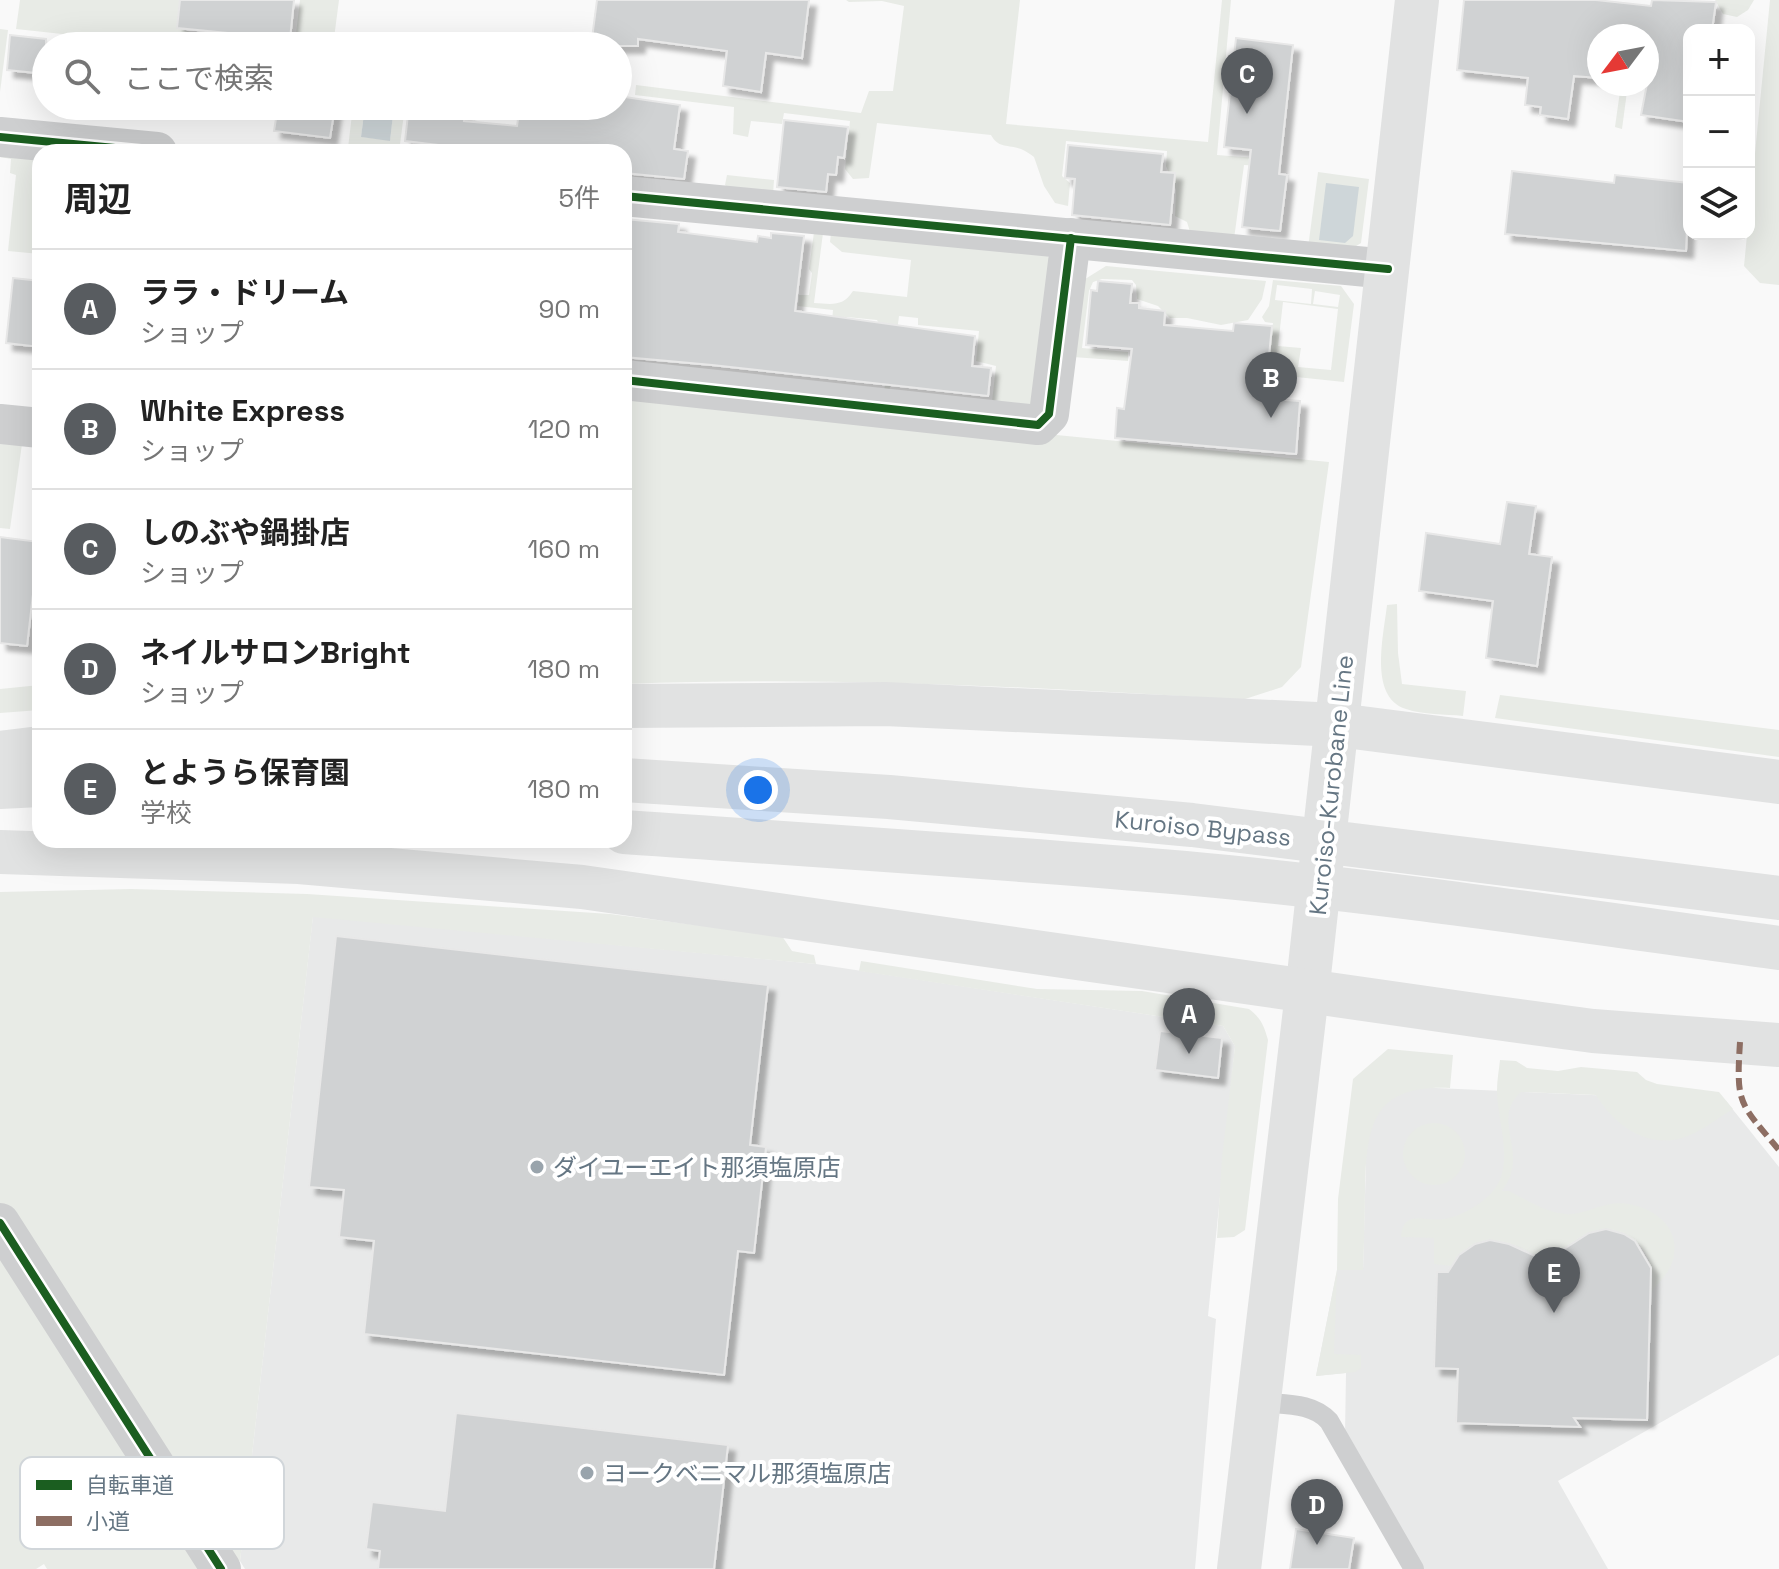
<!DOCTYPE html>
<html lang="ja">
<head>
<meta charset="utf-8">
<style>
  :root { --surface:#fff; --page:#f2f2f2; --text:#222; --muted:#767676; --line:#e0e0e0; --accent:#585c60 }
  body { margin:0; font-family:"Space Grotesk","Noto Sans JP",sans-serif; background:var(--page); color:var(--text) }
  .controls { position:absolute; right:24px; top:24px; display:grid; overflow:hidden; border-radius:16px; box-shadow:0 8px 32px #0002 }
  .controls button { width:72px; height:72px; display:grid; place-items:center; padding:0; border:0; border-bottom:2px solid var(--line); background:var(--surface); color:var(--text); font:40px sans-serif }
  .compass { position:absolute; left:1587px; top:24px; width:72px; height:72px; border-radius:50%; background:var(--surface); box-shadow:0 8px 32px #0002; rotate:238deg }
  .you { position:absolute; left:758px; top:790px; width:28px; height:28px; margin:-20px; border:6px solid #fff; border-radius:50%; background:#1a73e8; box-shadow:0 0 0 12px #1a73e833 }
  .badge { display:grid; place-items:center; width:52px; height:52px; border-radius:50%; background:var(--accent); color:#fff; font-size:26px; font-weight:700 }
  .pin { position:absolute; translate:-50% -66px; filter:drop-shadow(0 2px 4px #0008) }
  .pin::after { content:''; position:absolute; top:42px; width:28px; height:24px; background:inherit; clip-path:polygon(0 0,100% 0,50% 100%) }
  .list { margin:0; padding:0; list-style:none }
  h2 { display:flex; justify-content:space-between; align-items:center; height:104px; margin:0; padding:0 32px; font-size:34px }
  h2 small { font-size:26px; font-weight:400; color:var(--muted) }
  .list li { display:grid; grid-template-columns:52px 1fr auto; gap:24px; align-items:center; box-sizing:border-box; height:120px; padding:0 32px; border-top:2px solid var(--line) }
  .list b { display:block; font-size:30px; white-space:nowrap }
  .list p { margin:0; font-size:26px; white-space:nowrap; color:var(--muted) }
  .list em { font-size:26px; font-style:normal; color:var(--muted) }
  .icon { flex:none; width:44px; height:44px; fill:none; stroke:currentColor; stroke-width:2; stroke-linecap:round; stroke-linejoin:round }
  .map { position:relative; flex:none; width:1779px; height:1569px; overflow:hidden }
  .search { position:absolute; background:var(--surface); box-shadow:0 8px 32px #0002; left:32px; top:32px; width:600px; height:88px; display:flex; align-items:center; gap:20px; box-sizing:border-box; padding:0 28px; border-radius:44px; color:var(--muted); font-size:30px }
  .panel { position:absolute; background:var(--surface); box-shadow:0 8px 32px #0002; left:32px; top:144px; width:600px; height:704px; border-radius:24px }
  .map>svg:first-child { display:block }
</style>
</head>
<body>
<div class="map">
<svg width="1779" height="1569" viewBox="0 0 1779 1569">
  <defs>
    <filter id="shadow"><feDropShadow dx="7" dy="7" stdDeviation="2" flood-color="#0004"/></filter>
  </defs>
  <rect width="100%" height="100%" fill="#f9f9f9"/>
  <g fill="#e8e9e9">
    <path d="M313 916 816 964 1223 1026 1235 1046 1208 1316 1216 1319 1195 1569H245L240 1561Z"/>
    <path d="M1368 1085 1726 1101 1779 1167V1355L1558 1481 1608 1569H1423L1345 1434 1346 1373 1316 1376 1337 1270H1363Z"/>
  </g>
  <g fill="#e8ebe6" fill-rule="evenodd">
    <path d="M20 0H180L178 28 197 34 237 39 241 7 249 38 295 42 300 0H339L333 46H173L16 29Z"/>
    <path d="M846 0H1020L1006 124 1208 142 1222 0H1231L1217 155 1271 159 1270 166 1244 165 1234 239 1191 235 1187 222 1175 216 1176 190 1166 166 1167 151 1066 141 1062 176 1070 183 1068 206 1055 203 1044 186 1034 157C1030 154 1026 151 1021 149 1007 144 999 149 991 135L877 123 869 178 853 179 845 169 850 121 784 113 782 124 751 121 748 137 733 134 734 107 635 95 636 85 861 113 869 91H893L904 6 882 1 849 2Z"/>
    <path d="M1715 0H1754L1748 10 1737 17 1723 14Z"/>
    <path d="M1770 0H1779V285L1760 283 1744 266Z"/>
    <path d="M0 29 8 30 0 92Z"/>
    <path d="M1621 84H1628L1622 129 1615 127Z"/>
    <path d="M353 106H365L361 137 390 140 394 106H405L399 152 348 148Z"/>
    <path d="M0 149 40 153V254L8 251 16 175 10 173 11 159 0 157Z"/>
    <path d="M1318 172 1369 179 1361 243 1345 253 1308 248Z"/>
    <path d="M727 175 774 180 773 194 730 190 725 185Z"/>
    <path d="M814 232 823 233 814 303C832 304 843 307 853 291L907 297 911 260 842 252 830 242 831 233 1046 253 1056 270 1041 397 1026 407 992 402 996 366 976 361 979 331 918 325V318L899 316 889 394H884L890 329H882L877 320 847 317 831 332 833 310 798 306 799 295H809L812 273 809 269Z"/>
    <path d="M1106 266 1266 281 1262 299 1248 320 1221 325 1187 318H1170L1158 306 1137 299 1136 285 1132 280 1102 279 1093 282 1089 291 1082 348 1128 352V361L1073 357 1082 281Z"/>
    <path d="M1273 280 1341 286 1354 304 1344 382 1267 374 1273 323 1265 322 1262 317 1269 306ZM1277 285 1312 289 1311 304 1275 300ZM1315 291 1340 295 1338 307 1313 304ZM1283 302 1338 309 1331 370 1298 367 1301 348 1278 346Z"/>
    <path d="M624 392 1329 462 1301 667 1282 687 1242 700C1036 687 830 676 624 684Z"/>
    <path d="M0 441 22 444 10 529 0 528Z"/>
    <path d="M1397 604 1398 653 1402 684 1466 691 1463 716C1445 714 1423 715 1406 709 1368 697 1384 634 1387 605Z"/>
    <path d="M40 685V710L0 713V689Z"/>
    <path d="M1500 695 1779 730V757L1495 718Z"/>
    <path d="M131 889 307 894 610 914 782 936 792 951 814 955 816 964 313 917 240 1561 233 1559 0 1205V892Z"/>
    <path d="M861 961 1037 989 1142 991 1249 1009C1261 1018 1264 1026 1268 1040L1245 1230 1234 1237 1217 1238 1222 1158 1235 1046 1223 1026 859 971Z"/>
    <path d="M1388 1049 1453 1055 1450 1088C1373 1085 1367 1124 1365 1188 1365 1216 1364 1243 1363 1270H1337L1334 1354 1361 1355V1368L1355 1372 1316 1376 1337 1270 1338 1199 1353 1079Z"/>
    <path d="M1500 1060 1516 1061 1527 1068 1558 1071 1581 1067 1637 1072 1646 1080 1657 1084 1719 1092 1733 1109C1719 1117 1705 1129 1690 1135 1652 1152 1615 1127 1596 1095L1521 1092C1494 1116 1520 1143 1511 1173 1510 1179 1505 1186 1502 1191H1509C1527 1200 1545 1212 1566 1214 1579 1216 1603 1203 1620 1203 1652 1205 1684 1227 1672 1263 1668 1274 1658 1284 1650 1293 1650 1285 1652 1275 1651 1268 1645 1239 1615 1223 1588 1233 1573 1239 1561 1256 1545 1257 1536 1258 1529 1252 1522 1248 1494 1235 1469 1241 1452 1266L1434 1264V1238L1401 1237C1403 1208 1426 1222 1444 1219 1460 1217 1482 1204 1492 1192 1516 1166 1497 1122 1497 1090 1497 1080 1499 1070 1500 1060Z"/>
    <circle cx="1434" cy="1154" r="31"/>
    <path d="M0 1244 204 1569H47L44 1564 36 1569H0Z"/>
  </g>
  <g fill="#ced6d9">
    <path d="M365 106H394L390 141 361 137Z"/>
    <path d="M1326 183 1359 187 1353 236 1345 243 1319 240Z"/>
  </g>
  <g fill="#d0d2d3" stroke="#e8e8e8" stroke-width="2" filter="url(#shadow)">
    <path d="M180 0H294L290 39 177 28Z"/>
    <path d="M597 0H809L802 58 766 53 761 92 723 86 727 51 638 39V46H591Z"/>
    <path d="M1464 0H1596L1651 6 1652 0 1716 2 1712 30H1689V122L1641 115 1647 84V36H1599V78L1574 76 1568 119 1540 115 1541 107 1525 105 1528 78 1457 70Z"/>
    <path d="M10 35 46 39V74L7 70Z"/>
    <path d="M1236 38 1293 45 1279 174 1287 175 1280 231 1242 227 1251 150 1224 147Z"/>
    <path d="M618 96 680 105 674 149 688 151 684 179 624 173V152H498L405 141 409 106H466L464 121 517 126 520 106H618Z"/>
    <path d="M278 106H335L330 138 274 131Z"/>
    <path d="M784 120 848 127 844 158 838 157 836 175 828 174 826 192 777 187Z"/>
    <path d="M1068 145 1163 154 1161 172 1175 173 1170 225 1072 215 1075 179 1065 178Z"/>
    <path d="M1512 171 1614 183 1615 175 1689 183 1686 251 1505 234Z"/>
    <path d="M624 219 679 224 678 232 757 242 758 236 771 238V233L804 236 795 311 975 336 972 366 991 368 988 396 712 365 624 357Z"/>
    <path d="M13 278 40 281V347L6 343Z"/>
    <path d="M1098 281 1132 284 1130 303H1139V308L1165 311 1164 325 1233 331 1234 323 1272 326 1266 385 1272 386 1271 399 1300 401 1296 454 1115 438 1117 408 1124 409 1132 349 1086 345 1091 290 1097 291Z"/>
    <path d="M1507 502 1536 506 1529 554 1552 557 1537 666 1486 658 1493 601 1419 591 1426 533 1500 544Z"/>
    <path d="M0 537 39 542 27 646 0 643Z"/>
    <path d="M336 936 768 985 750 1145 766 1147 754 1253 738 1251 724 1375 364 1334 374 1241 339 1237 344 1190 309 1187Z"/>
    <path d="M1160 1031 1222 1038 1218 1078 1155 1070Z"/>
    <path d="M1606 1229 1624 1234 1635 1241 1651 1268 1647 1420 1574 1418 1580 1427 1456 1423 1458 1369 1434 1368 1437 1272H1448L1459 1255 1475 1244 1490 1240 1509 1244 1533 1255 1545 1257 1559 1252 1589 1233Z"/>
    <path d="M456 1413 728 1445 714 1569H378L380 1551 366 1549 372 1502 445 1511Z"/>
    <path d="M1296 1529 1354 1538 1349 1569H1290Z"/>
  </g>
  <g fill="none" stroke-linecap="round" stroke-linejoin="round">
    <path stroke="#cecfd0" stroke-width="20" d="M1259 1402C1284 1405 1312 1402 1329 1421L1414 1569"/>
    <g stroke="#cecfd0" stroke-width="40">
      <path d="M0 137 157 152"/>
      <path d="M624 196 1388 269"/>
      <path d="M624 380 1038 425 1049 414 1071 238"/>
      <path d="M0 424 40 428"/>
      <path d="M0 1223 221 1569"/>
    </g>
    <path stroke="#e1e2e2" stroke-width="44" d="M1239 1569 1307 993 1417 0"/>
    <g stroke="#e1e2e2" stroke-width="44">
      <path d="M624 706 885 704 1338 725 1779 782"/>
      <path d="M0 753 40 748"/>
      <path d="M624 780 889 797 1192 825 1779 898"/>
      <path d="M0 787 40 785"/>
      <path d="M624 832C811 845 998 857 1185 873 1384 891 1581 921 1779 948"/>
      <path d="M0 852 299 862 582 887 1482 1016 1593 1031 1779 1045"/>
    </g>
    <path stroke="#8d6e63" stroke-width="6" stroke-dasharray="12 6" stroke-linecap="butt" d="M1740 1042C1736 1105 1739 1102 1779 1150"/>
    <g stroke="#fff" stroke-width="13">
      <g id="cycleway">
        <path d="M0 137 157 152"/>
        <path d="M624 196 1388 269"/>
        <path d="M624 380 1038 425 1049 414 1071 238"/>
        <path d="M0 1223 221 1569"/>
      </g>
    </g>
    <use href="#cycleway" stroke="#1b5e20" stroke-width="8"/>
  </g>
  <g fill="#99a4ac" stroke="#fff" stroke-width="3">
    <circle cx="537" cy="1167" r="8"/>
    <circle cx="587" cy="1473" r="8"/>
  </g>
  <g text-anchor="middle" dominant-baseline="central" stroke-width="8" stroke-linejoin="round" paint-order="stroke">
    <g font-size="24" fill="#657683" stroke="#fff">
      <text transform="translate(1331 785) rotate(-84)">Kuroiso-Kurobane Line</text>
      <text transform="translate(1203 828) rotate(6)">Kuroiso Bypass</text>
    </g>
    <g font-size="24" fill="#657683" stroke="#fff" text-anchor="start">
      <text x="553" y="1167">ダイユーエイト那須塩原店</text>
      <text x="603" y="1473">ヨークベニマル那須塩原店</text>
    </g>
  </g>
  <rect x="20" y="1457" width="264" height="92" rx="12" fill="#fff" stroke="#d1d6da" stroke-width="2"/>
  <rect x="36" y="1480" width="36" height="10" fill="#1b5e20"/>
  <rect x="36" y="1516" width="36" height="10" fill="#8d6e63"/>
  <g font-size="22" fill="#657683">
    <text x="86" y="1493">自転車道</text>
    <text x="86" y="1529">小道</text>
  </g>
</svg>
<div class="controls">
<button>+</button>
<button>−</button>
<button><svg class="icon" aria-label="layers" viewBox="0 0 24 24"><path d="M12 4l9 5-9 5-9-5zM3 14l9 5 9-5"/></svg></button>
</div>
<svg class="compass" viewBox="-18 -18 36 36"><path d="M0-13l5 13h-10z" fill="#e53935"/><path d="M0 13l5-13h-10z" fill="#767676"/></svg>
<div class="you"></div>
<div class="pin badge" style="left:1189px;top:1054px">A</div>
<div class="pin badge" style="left:1271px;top:418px">B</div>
<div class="pin badge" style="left:1247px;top:114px">C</div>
<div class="pin badge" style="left:1317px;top:1545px">D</div>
<div class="pin badge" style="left:1554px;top:1313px">E</div>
<div class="search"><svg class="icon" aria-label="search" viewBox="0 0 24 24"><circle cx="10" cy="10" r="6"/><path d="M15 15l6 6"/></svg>ここで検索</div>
<section class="panel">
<h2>周辺<small>5件</small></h2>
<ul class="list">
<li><span class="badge">A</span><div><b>ララ・ドリーム</b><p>ショップ</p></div><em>90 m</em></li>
<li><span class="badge">B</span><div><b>White Express</b><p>ショップ</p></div><em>120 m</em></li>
<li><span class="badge">C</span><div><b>しのぶや鍋掛店</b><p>ショップ</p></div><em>160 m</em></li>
<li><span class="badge">D</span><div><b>ネイルサロンBright</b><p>ショップ</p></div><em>180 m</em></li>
<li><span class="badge">E</span><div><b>とようら保育園</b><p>学校</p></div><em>180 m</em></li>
</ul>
</section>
</div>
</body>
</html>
